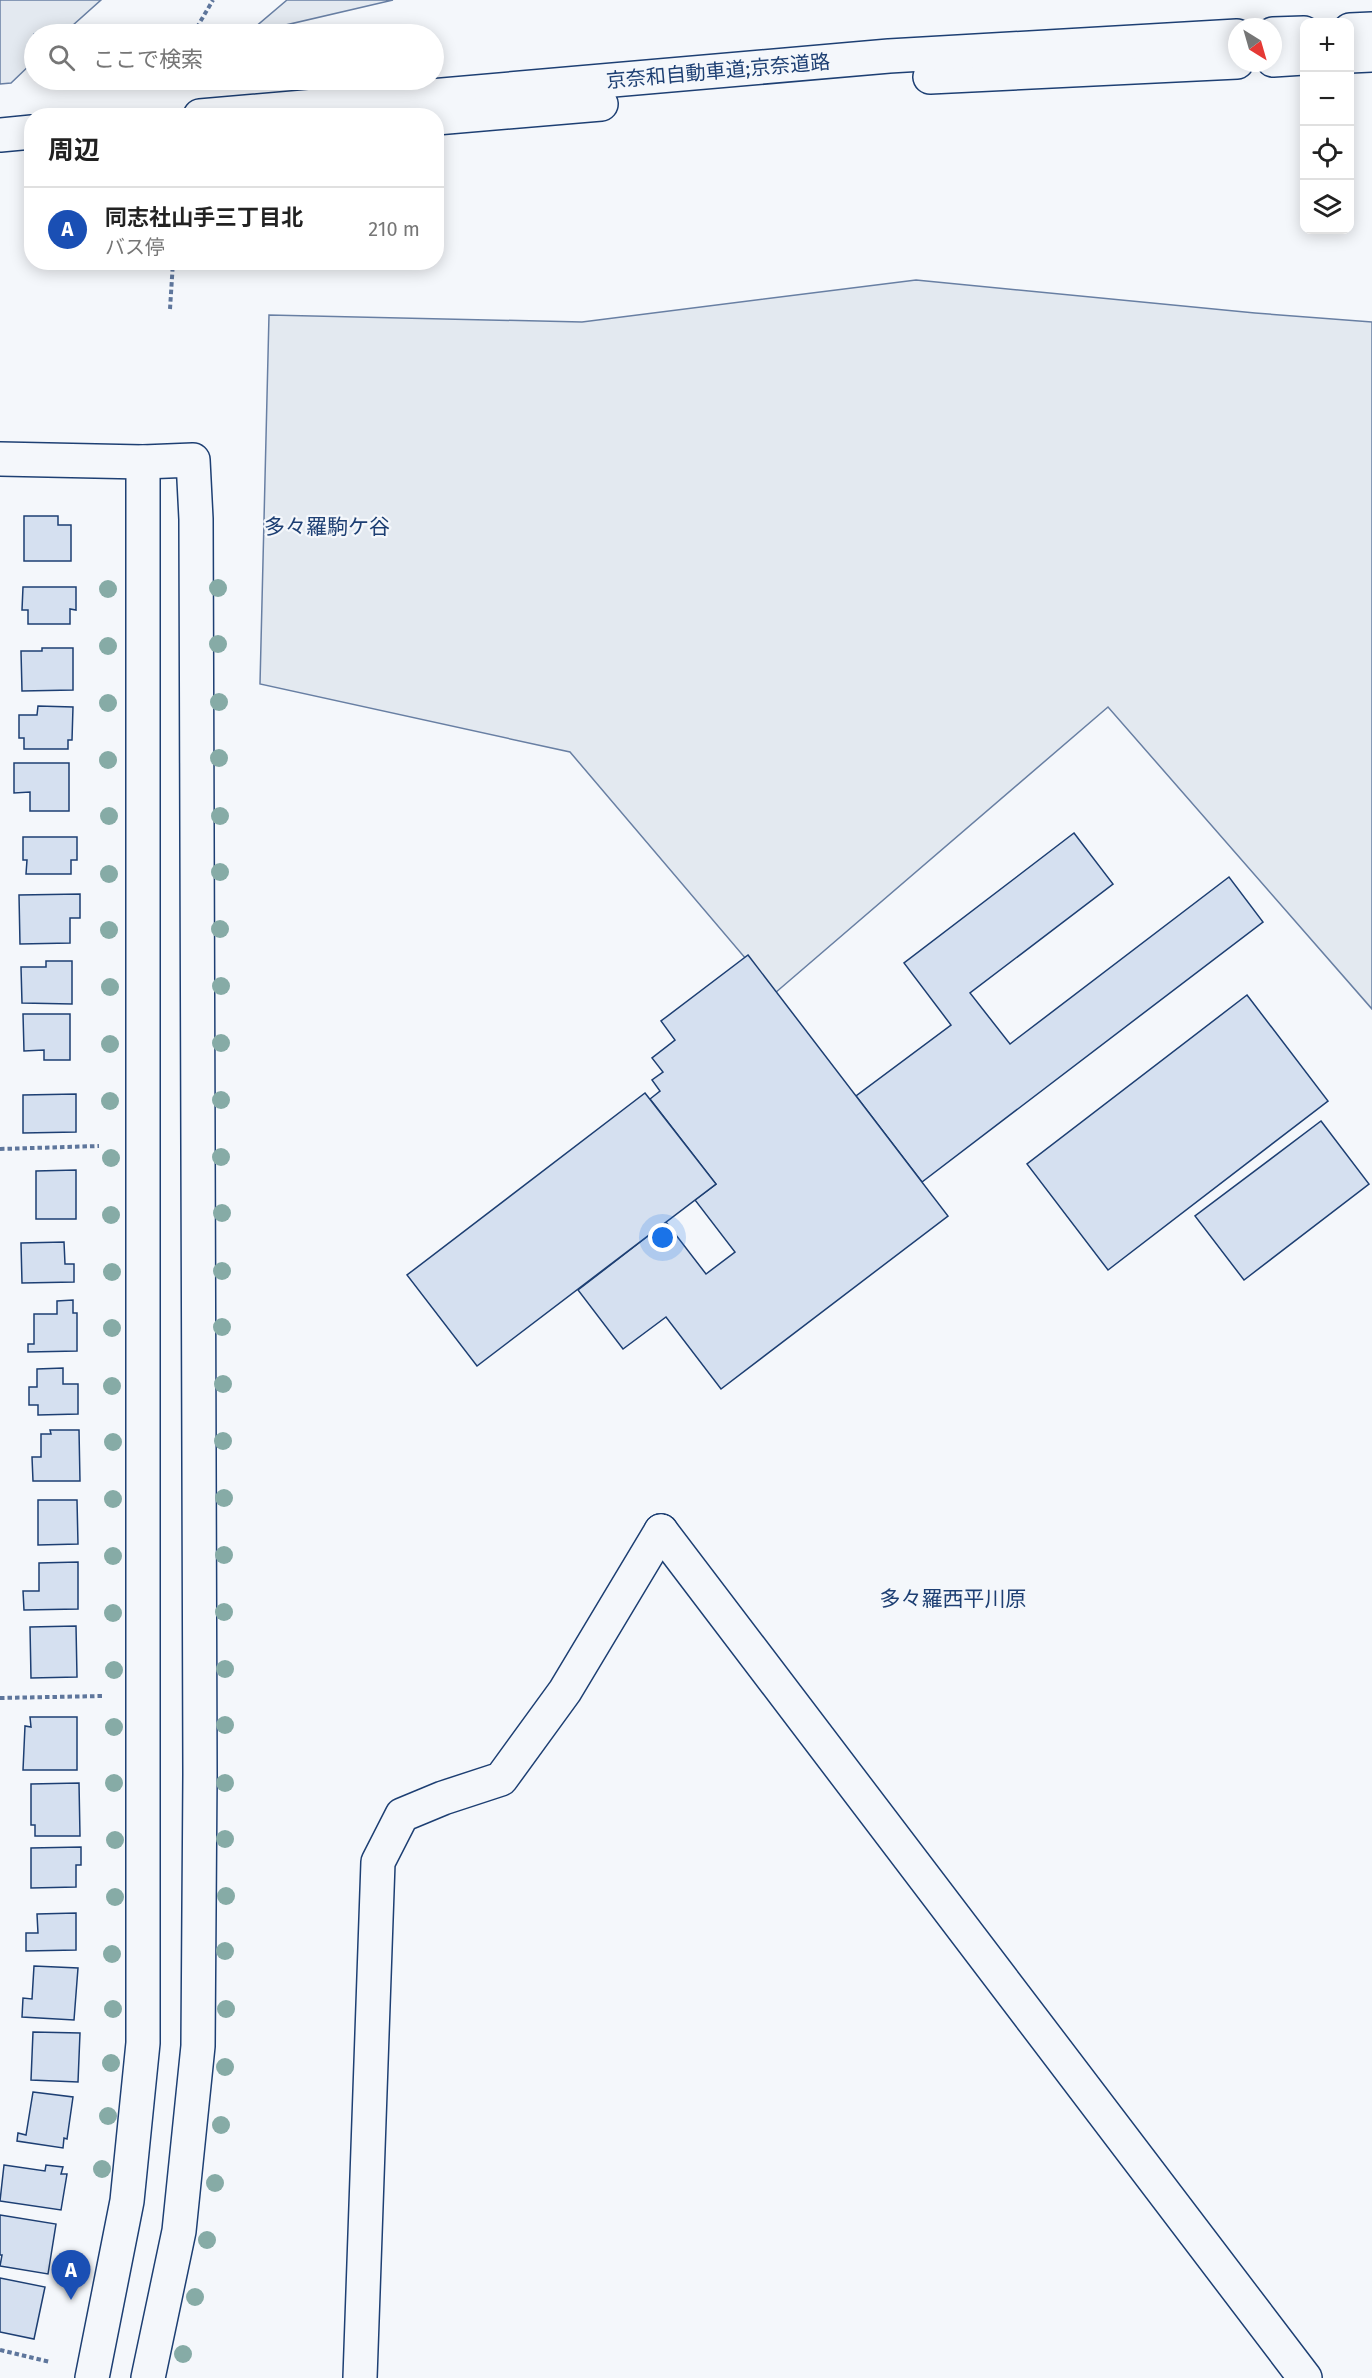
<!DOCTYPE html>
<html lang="ja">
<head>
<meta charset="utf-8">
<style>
  :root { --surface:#fff; --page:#f2f2f2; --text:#222; --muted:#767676; --line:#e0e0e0; --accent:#0f766e }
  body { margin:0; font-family:"Fira Sans","Noto Sans JP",sans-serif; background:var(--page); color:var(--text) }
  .controls { position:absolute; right:18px; top:18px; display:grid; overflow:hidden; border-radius:12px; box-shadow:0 3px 15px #0003 }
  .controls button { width:54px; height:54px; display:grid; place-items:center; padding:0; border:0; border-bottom:2px solid var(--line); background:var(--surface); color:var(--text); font:30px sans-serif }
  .compass { position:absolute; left:1228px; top:18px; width:54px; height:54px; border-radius:50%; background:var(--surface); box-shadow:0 3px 15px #0003; rotate:143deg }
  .you { position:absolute; left:663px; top:1238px; width:21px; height:21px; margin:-15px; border:4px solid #fff; border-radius:50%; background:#1a73e8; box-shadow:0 0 0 9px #1a73e833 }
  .badge { display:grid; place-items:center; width:39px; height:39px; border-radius:50%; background:var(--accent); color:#fff; font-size:20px; font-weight:700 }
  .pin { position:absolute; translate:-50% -50px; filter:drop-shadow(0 2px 3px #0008) }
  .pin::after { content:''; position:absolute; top:32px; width:21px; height:18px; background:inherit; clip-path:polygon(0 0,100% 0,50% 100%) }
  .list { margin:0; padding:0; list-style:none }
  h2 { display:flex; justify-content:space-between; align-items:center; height:78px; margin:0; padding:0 24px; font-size:26px }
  h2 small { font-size:20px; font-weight:400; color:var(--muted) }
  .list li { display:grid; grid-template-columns:39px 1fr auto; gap:18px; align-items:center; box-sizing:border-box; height:84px; padding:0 24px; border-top:2px solid var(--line) }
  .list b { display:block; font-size:22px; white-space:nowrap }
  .list p { margin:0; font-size:20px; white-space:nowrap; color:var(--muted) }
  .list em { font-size:20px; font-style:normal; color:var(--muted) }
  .icon { flex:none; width:33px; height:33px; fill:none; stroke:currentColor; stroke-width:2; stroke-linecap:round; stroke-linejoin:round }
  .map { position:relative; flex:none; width:1372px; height:2378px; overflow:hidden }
  .search { position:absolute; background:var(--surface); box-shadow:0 3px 15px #0003; left:24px; top:24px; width:420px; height:66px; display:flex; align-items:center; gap:15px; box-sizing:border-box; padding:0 21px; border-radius:33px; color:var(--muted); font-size:22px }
  .panel { position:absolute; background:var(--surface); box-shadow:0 3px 15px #0003; left:24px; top:108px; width:420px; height:162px; border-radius:24px }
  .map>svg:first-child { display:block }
</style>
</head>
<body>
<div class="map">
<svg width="1372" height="2378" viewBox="0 0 1372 2378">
  <rect width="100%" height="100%" fill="#f4f7fb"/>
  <g fill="#e3e9f0" stroke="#687fa3" stroke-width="1.5">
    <path d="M0 0H101L63 34H34V61L11 83 0 84Z"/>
    <path d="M287 0H393L247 34Z"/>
    <path d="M916 280 1255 313 1372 322V1009L1108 707 775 993 570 752 260 684 269 315 582 322Z"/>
  </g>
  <g fill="#d5e0f0" stroke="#1d3f73" stroke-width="1.5">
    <path d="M24 516H58V525H71V561H24Z"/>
    <path d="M23 587H76V610L70 609V624H28V610H22Z"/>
    <path d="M42 648H73V690L22 691 21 651H42Z"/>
    <path d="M38 706 73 707 72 740H68V749H24V738H19V715H37Z"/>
    <path d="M14 763H69V811H30V792L14 793Z"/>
    <path d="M1074 833 1113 884 970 993 1010 1044 1229 877 1263 922 922 1182 856 1096 951 1025 904 963Z"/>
    <path d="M23 837H77V860H71V874H26L27 860H23Z"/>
    <path d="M80 894V918H70V943L20 944 19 895Z"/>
    <path d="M748 955 948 1216 721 1389 666 1317 623 1349 578 1290 666 1222 706 1274 735 1252 695 1200 716 1184 650 1099 660 1091 652 1080 663 1072 652 1058 675 1040 661 1021Z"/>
    <path d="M46 961H72V1004L22 1003 21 967H46Z"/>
    <path d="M1247 995 1328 1101 1108 1270 1027 1164Z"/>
    <path d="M23 1014H70V1060H44V1050L24 1051Z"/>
    <path d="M645 1093 716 1184 477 1366 407 1275Z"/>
    <path d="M76 1094V1132L23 1133V1095Z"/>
    <path d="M1321 1121 1369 1184 1244 1280 1195 1216Z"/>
    <path d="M76 1170V1219H36V1171Z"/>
    <path d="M64 1242 65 1264H74V1282L22 1283 21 1243Z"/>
    <path d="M73 1300V1313H77V1351L28 1352V1344H34V1314H57V1301Z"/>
    <path d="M63 1368V1384H78V1414L38 1415V1405H29V1387H37V1369Z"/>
    <path d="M50 1430H79L80 1481H33L32 1457H41V1434H51Z"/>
    <path d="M38 1500H77L78 1544 38 1545Z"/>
    <path d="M78 1562V1609L24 1610 23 1591H39V1563Z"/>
    <path d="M76 1626 77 1677 31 1678 30 1627Z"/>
    <path d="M30 1717H77V1770H23L25 1726 31 1727Z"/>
    <path d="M79 1783 80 1836H35V1825H31V1784Z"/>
    <path d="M81 1847V1865H76V1887L31 1888V1848Z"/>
    <path d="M76 1913V1950L26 1951V1933H38L37 1914Z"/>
    <path d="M34 1966 78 1968 74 2020 22 2017 23 1998 32 1999Z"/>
    <path d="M33 2032 80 2033 78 2082 31 2080Z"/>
    <path d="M33 2092 73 2097 67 2139 64 2138 63 2148 17 2141 18 2133 26 2135Z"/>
    <path d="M4 2165 45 2171 46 2165 63 2167 61 2174H67L61 2210 0 2201Z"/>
    <path d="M0 2215 56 2224 48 2274 0 2266 2 2255H0Z"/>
    <path d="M0 2278 45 2287 34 2339 0 2332Z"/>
  </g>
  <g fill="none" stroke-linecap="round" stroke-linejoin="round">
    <g stroke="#1d3f73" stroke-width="36">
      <path id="minor" d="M661 1531 1305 2378"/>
    </g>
    <g stroke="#1d3f73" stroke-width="36">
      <g id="tertiary">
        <path d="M0 459 143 462 193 460 196 519 200 1774 198 2046 179 2231 148 2378"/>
        <path d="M92 2378 127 2201 143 2043V462"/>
        <path d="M360 2378 378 1862 402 1815 443 1798 501 1779 565 1691 661 1531"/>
      </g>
    </g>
    <g stroke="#1d3f73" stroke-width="36">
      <g id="motorway">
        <path d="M1350 30 1372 29"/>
        <path d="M1273 34 1304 33"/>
        <path d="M1350 56 1372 55"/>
        <path d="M1273 60 1304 58"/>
        <path d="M930 77 1237 62"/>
        <path d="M200 116 889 56 1237 36"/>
        <path d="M436 118 601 104"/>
        <path d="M0 135 32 132"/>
      </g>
    </g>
    <g stroke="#5e769c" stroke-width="4" stroke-dasharray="4.5 3" stroke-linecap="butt">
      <path d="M193 34 213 0"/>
      <path d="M170 309 173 262"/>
      <path d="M0 1149 99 1146"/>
      <path d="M0 1698 102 1696"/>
      <path d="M0 2350 50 2362"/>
    </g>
    <use href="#minor" stroke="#f4f7fb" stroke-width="33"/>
    <use href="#tertiary" stroke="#f4f7fb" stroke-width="33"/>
    <use href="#motorway" stroke="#f4f7fb" stroke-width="33"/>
  </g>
  <g fill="#86aba6">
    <circle cx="218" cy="588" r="9"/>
    <circle cx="108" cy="589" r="9"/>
    <circle cx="218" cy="644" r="9"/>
    <circle cx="108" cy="646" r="9"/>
    <circle cx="219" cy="702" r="9"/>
    <circle cx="108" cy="703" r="9"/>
    <circle cx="219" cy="758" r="9"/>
    <circle cx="108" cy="760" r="9"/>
    <circle cx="109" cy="816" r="9"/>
    <circle cx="220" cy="816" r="9"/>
    <circle cx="220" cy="872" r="9"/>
    <circle cx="109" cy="874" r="9"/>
    <circle cx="220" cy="929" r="9"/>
    <circle cx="109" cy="930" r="9"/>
    <circle cx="221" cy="986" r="9"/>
    <circle cx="110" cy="987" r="9"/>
    <circle cx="221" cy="1043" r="9"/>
    <circle cx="110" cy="1044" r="9"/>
    <circle cx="221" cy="1100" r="9"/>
    <circle cx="110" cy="1101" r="9"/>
    <circle cx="221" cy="1157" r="9"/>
    <circle cx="111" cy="1158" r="9"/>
    <circle cx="222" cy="1213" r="9"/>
    <circle cx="111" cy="1215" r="9"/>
    <circle cx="222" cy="1271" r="9"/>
    <circle cx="112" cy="1272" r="9"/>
    <circle cx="222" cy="1327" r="9"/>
    <circle cx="112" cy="1328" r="9"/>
    <circle cx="223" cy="1384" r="9"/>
    <circle cx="112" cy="1386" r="9"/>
    <circle cx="223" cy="1441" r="9"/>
    <circle cx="113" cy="1442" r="9"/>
    <circle cx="224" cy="1498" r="9"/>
    <circle cx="113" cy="1499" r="9"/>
    <circle cx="224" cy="1555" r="9"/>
    <circle cx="113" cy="1556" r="9"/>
    <circle cx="224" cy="1612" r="9"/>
    <circle cx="113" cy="1613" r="9"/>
    <circle cx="225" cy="1669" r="9"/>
    <circle cx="114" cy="1670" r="9"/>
    <circle cx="225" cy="1725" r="9"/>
    <circle cx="114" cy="1727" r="9"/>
    <circle cx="114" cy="1783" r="9"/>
    <circle cx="225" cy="1783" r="9"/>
    <circle cx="225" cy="1839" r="9"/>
    <circle cx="115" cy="1840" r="9"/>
    <circle cx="226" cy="1896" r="9"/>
    <circle cx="115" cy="1897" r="9"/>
    <circle cx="225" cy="1951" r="9"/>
    <circle cx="112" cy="1954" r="9"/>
    <circle cx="113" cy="2009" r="9"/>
    <circle cx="226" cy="2009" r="9"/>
    <circle cx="111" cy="2063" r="9"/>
    <circle cx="225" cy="2067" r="9"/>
    <circle cx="108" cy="2116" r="9"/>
    <circle cx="221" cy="2125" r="9"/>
    <circle cx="102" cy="2169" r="9"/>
    <circle cx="215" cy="2183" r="9"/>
    <circle cx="207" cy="2240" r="9"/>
    <circle cx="195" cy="2297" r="9"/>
    <circle cx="183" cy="2354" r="9"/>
  </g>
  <g text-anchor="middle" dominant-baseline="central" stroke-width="4.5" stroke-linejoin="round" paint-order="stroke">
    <g font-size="20" fill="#1d3f73" stroke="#f4f7fb">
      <text transform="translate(718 71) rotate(-5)">京奈和自動車道;京奈道路</text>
    </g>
    <g font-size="21" fill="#1d3f73" stroke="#f4f7fb">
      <text x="327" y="527">多々羅駒ケ谷</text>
      <text x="953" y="1599">多々羅西平川原</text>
    </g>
  </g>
</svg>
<div class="controls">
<button>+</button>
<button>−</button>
<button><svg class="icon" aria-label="locate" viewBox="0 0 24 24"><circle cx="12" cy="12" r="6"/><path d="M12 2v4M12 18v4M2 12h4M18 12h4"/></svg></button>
<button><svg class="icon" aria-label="layers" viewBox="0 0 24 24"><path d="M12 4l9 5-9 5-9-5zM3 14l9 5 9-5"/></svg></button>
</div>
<svg class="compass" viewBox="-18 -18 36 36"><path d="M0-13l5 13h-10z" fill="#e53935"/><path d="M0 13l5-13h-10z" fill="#767676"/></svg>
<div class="you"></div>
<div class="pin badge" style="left:71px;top:2300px;background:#1a4fb4">A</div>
<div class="search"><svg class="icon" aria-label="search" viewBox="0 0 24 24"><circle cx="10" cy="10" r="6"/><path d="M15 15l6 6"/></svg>ここで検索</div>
<section class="panel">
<h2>周辺<small></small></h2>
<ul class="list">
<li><span class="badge" style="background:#1a4fb4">A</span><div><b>同志社山手三丁目北</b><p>バス停</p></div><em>210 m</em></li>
</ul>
</section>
</div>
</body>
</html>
